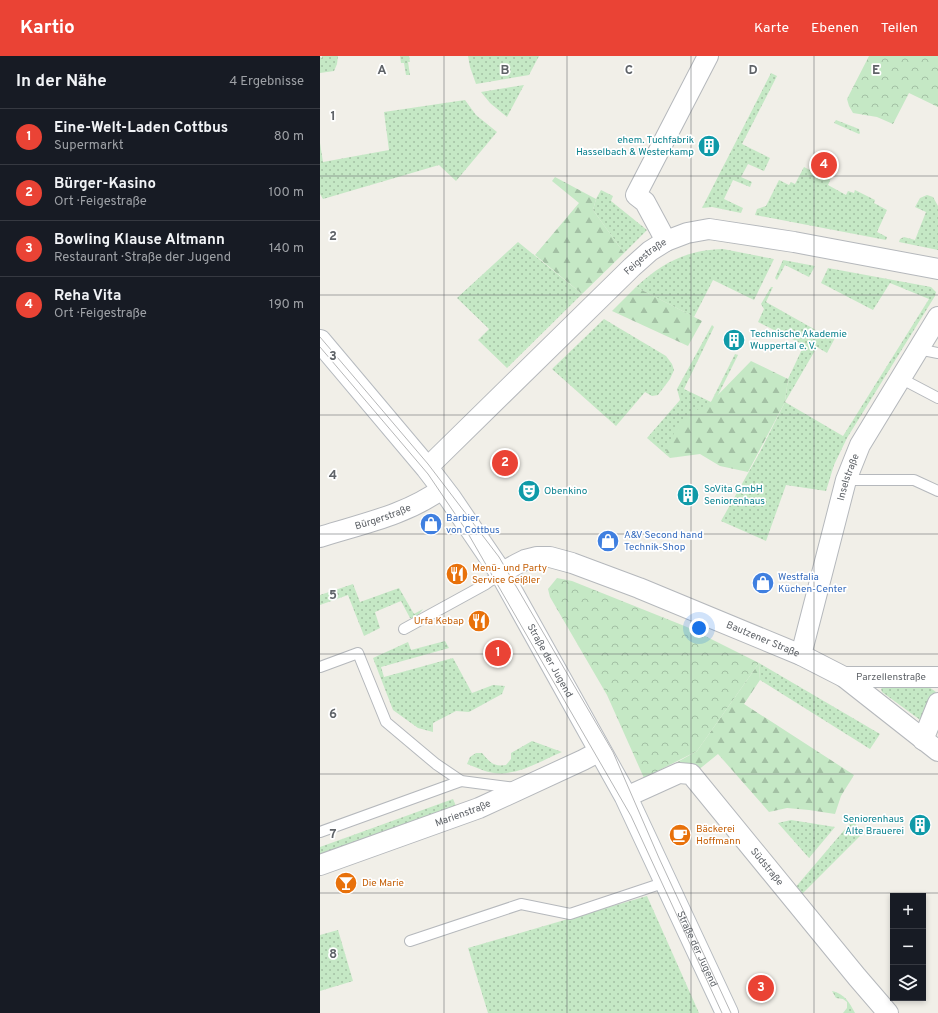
<!DOCTYPE html>
<html lang="de">
<head>
<meta charset="utf-8">
<style>
  :root { --surface:#171b24; --page:#242831; --text:#f1f3f6; --muted:#9ea1a6; --line:#363941; --accent:#ea4335 }
  body { margin:0; font-family:Overpass,sans-serif; background:var(--page); color:var(--text) }
  .controls { position:absolute; right:12px; bottom:12px; display:grid; overflow:hidden; border-radius:0px; box-shadow:0 2px 6px #0003 }
  .controls button { width:36px; height:36px; display:grid; place-items:center; padding:0; border:0; border-bottom:1px solid var(--line); background:var(--surface); color:var(--text); font:20px sans-serif }
  .you { position:absolute; left:379px; top:572px; width:14px; height:14px; margin:-10px; border:3px solid #fff; border-radius:50%; background:#1a73e8; box-shadow:0 0 0 6px #1a73e833 }
  .badge { display:grid; place-items:center; width:26px; height:26px; border-radius:50%; background:var(--accent); color:#fff; font-size:13px; font-weight:700 }
  .pin { position:absolute; translate:-50% -50%; border:2px solid #fff; box-shadow:0 1px 4px #0006 }
  .list { margin:0; padding:0; list-style:none }
  h2 { display:flex; justify-content:space-between; align-items:center; height:52px; margin:0; padding:0 16px; font-size:17px }
  h2 small { font-size:13px; font-weight:400; color:var(--muted) }
  .list li { display:grid; grid-template-columns:26px 1fr auto; gap:12px; align-items:center; box-sizing:border-box; height:56px; padding:0 16px; border-top:1px solid var(--line) }
  .list b { display:block; font-size:15px; white-space:nowrap }
  .list p { margin:0; font-size:13px; white-space:nowrap; color:var(--muted) }
  .list em { font-size:13px; font-style:normal; color:var(--muted) }
  .icon { flex:none; width:22px; height:22px; fill:none; stroke:currentColor; stroke-width:2; stroke-linecap:round; stroke-linejoin:round }
  .map { position:relative; flex:none; width:618px; height:957px; overflow:hidden }
  header { display:flex; align-items:center; gap:24px; box-sizing:border-box; height:56px; padding:0 20px; background:var(--accent); color:#fff }
  header strong { font-size:19px }
  nav { display:flex; gap:22px; margin-inline-start:auto; font-size:14px }
  main { display:flex }
  aside { flex:1; background:var(--surface) }
  .map>svg:first-child { display:block }
</style>
</head>
<body>
<header>
<strong>Kartio</strong>
<nav><a>Karte</a><a>Ebenen</a><a>Teilen</a></nav>
</header>
<main>
<aside>
<h2>In der Nähe<small>4 Ergebnisse</small></h2>
<ul class="list">
<li><span class="badge">1</span><div><b>Eine-Welt-Laden Cottbus</b><p>Supermarkt</p></div><em>80 m</em></li>
<li><span class="badge">2</span><div><b>Bürger-Kasino</b><p>Ort · Feigestraße</p></div><em>100 m</em></li>
<li><span class="badge">3</span><div><b>Bowling Klause Altmann</b><p>Restaurant · Straße der Jugend</p></div><em>140 m</em></li>
<li><span class="badge">4</span><div><b>Reha Vita</b><p>Ort · Feigestraße</p></div><em>190 m</em></li>
</ul>
</aside>
<div class="map">
<svg width="618" height="957" viewBox="0 0 618 957">
  <defs>
    <pattern id="grass-dots" width="8" height="8" patternUnits="userSpaceOnUse"><rect width="8" height="8" fill="#c5e8c5"/><path d="M2 2h.1M6 6h.1" fill="none" stroke="#a3c0a4" stroke-width="1.8" stroke-linecap="round"/></pattern>
    <pattern id="forest-firs" width="22" height="20" patternUnits="userSpaceOnUse"><rect width="22" height="20" fill="#c5e8c5"/><path d="M5 1l3.5 6h-7zM16 11l3.5 6h-7z" fill="#a3c0a4"/></pattern>
    <pattern id="park-crowns" width="20" height="18" patternUnits="userSpaceOnUse"><rect width="20" height="18" fill="#c5e8c5"/><path d="M2 6a3 3 0 1 1 6 0M12 15a3 3 0 1 1 6 0" fill="none" stroke="#a3c0a4"/></pattern>
  </defs>
  <rect width="100%" height="100%" fill="#f1efe8"/>
  <g fill="url(#grass-dots)">
    <path d="M2 0H18L17 8 14 15 0 17V1L2 2Z"/>
    <path d="M80 0H89L90 6H88L90 19H86L84 7H81Z"/>
    <path d="M148 0H219L209 19 156 28 150 11Z"/>
    <path d="M451 17 457 20 422 88 450 102 444 115 428 108 421 121 432 126 430 131 413 124 404 143 423 152 421 157 392 151 382 152Z"/>
    <path d="M204 29 187 61 170 47 161 36Z"/>
    <path d="M145 44 156 59 177 76 136 125 119 109 3 143 0 138V87L3 106 69 94 64 56Z"/>
    <path d="M516 64 539 73 540 77 539 78 514 67Z"/>
    <path d="M484 111 490 114 491 112 511 122 508 129 526 139 528 135 534 137 535 134 555 144 554 147 567 154 557 176 567 181 566 184 435 159 437 153 446 150 459 124 469 129 471 126 475 128Z"/>
    <path d="M281 134 293 140 291 145 327 174 304 197 273 154 276 143Z"/>
    <path d="M607 139 613 141 618 150V194L579 186 580 183 584 181 595 184 606 156 595 151 600 142Z"/>
    <path d="M198 186 262 238 187 312 158 284 169 273 137 242Z"/>
    <path d="M403 193 454 203 434 244 393 224 374 261 316 231C342 207 366 194 403 193Z"/>
    <path d="M463 204 495 210 489 221 465 209 457 224 455 222Z"/>
    <path d="M508 212 611 231 616 236 615 240 527 382 514 409 506 435 466 429 446 485 401 465 440 396 465 346 468 323 484 289 438 266 444 253 441 248 451 231H453L446 246 501 277 503 275 515 282 507 297 497 291 465 346 523 380 609 243 570 227 553 254 501 227Z"/>
    <path d="M284 263 346 300 352 308 354 314 350 323 338 339 332 340 325 336 296 370 232 313Z"/>
    <path d="M392 269 394 271 364 333 391 346 415 298 418 299 393 349 346 397 350 402 327 382 360 344 357 333Z"/>
    <path d="M33 528 40 546 79 532 94 558 103 553 96 562H90L81 545 55 556 60 572 44 580 28 539 0 549V539Z"/>
    <path d="M125 585 129 592 61 611 64 621 133 602 152 637 173 629 185 630 182 638 149 656 136 655 113 667V676L98 672 73 654 53 602 88 586 91 594Z"/>
    <path d="M439 607 560 678 550 693 440 624Z"/>
    <path d="M563 631H609L616 636 603 666 562 636 561 633Z"/>
    <path d="M212 685 242 696C218 706 191 724 165 715 159 713 153 710 147 708L150 701 156 697H162C170 706 173 711 186 709L191 703V697Z"/>
    <path d="M133 743 136 750 0 799V791Z"/>
    <path d="M471 764 515 771 489 802 458 767Z"/>
    <path d="M532 765 544 776 480 840 474 833Z"/>
    <path d="M327 840 379 957H168L148 892Z"/>
    <path d="M18 874 33 925 0 935V879Z"/>
    <path d="M512 935C525 938 529 946 535 957H523L527 952V946L523 943 516 942Z"/>
  </g>
  <g fill="url(#forest-firs)">
    <path d="M235 121 276 143 273 154 304 197 262 238 215 199 259 147 232 125Z"/>
    <path d="M316 231 382 265 368 290 292 255Z"/>
    <path d="M431 305 468 323 465 346 428 416 400 410 380 398 350 402 346 397 354 377 370 358 391 346Z"/>
    <path d="M439 607 440 624 424 648 534 719 521 740 515 758 489 754 467 752 449 756 398 698 377 715 352 709 377 695Z"/>
  </g>
  <g fill="url(#park-crowns)">
    <path d="M549 0H618V51L589 37 573 68 557 61 533 57 529 50 527 43Z"/>
    <path d="M237 522 252 525 367 571 439 607 377 695 324 722 287 639 230 541 228 533Z"/>
  </g>
  <g fill="none" stroke-linecap="round" stroke-linejoin="round">
    <g stroke="#b5b8bc" stroke-width="12">
      <g id="service">
        <path d="M598 293 618 297"/>
        <path d="M580 322 618 342"/>
        <path d="M526 424H594L618 435"/>
        <path d="M84 573 166 528 181 517"/>
        <path d="M0 611 38 597 66 666 116 708 141 725 195 732"/>
        <path d="M0 776 141 725"/>
        <path d="M90 885 201 848 250 858 346 826"/>
      </g>
    </g>
    <g stroke="#b5b8bc" stroke-width="22">
      <g id="minor">
        <path d="M346 185 325 146 316 139 388 0"/>
        <path id="s1" d="M107 412 312 211 330 195 346 185 367 177 389 173 474 186 618 213"/>
        <path id="s2" d="M0 481C41 468 87 459 123 432"/>
        <path id="s3" d="M181 517 197 508 205 504 217 501H230L252 507 319 532 481 599 524 621 618 695"/>
        <path id="s4" d="M481 599 526 424 540 389 618 261"/>
        <path id="s5" d="M524 621H618"/>
        <path d="M603 684 618 647"/>
        <path id="s6" d="M306 741 359 717 371 718 537 921 568 957"/>
        <path id="s7" d="M0 809 159 752 263 704 280 695"/>
      </g>
    </g>
    <g stroke="#b6babf" stroke-width="24">
      <g id="secondary">
        <path id="s8" d="M0 285 107 412 130 442 181 517 306 741 407 957"/>
      </g>
    </g>
    <use href="#service" stroke="#fff" stroke-width="10"/>
    <use href="#minor" stroke="#fff" stroke-width="20"/>
    <use href="#secondary" stroke="#fff" stroke-width="22"/>
    <g stroke="#b6b7b8" stroke-width="1">
      <path d="M0 281 108 408 179 501 293 696 339 802 411 957"/>
      <path d="M0 291 108 418 146 474 311 760 402 957"/>
    </g>
  </g>
  <path fill="none" stroke="#5f6368" stroke-width="1" stroke-opacity="0.55" d="M124 0V957M247 0V957M371 0V957M494 0V957M0 120H618M0 239H618M0 359H618M0 478H618M0 598H618M0 718H618M0 837H618"/>
  <defs>
    <g id="building-disc" transform="scale(1.15)"><circle r="9.5" fill="#0f9aa8" stroke="#fff"/><path d="M-4-6H4V6H1V3H-1V6H-4ZM-2.5-4.3h1.7v1.8h-1.7ZM.8-4.3h1.7v1.8H.8ZM-2.5-1h1.7V.8h-1.7ZM.8-1h1.7V.8H.8Z" fill="#fff"/></g>
    <g id="theatre-disc" transform="scale(1.15)"><circle r="9.5" fill="#0f9aa8" stroke="#fff"/><path d="M-5-5.5Q0-4 5-5.5V0Q5 5 0 6Q-5 5-5 0ZM-3.3-2.5H-1v1.5H-3.3ZM1-2.5H3.3v1.5H1ZM-2.8 1Q0 5.5 2.8 1Z" fill="#fff"/></g>
    <g id="shop-disc" transform="scale(1.15)"><circle r="9.5" fill="#3f7fe0" stroke="#fff"/><path d="M-5-2.5h2.3a2.7 3.5 0 0 1 5.4 0H5L5.5 6h-11ZM-1.5-2.5h3a1.5 2.3 0 0 0-3 0Z" fill="#fff"/></g>
    <g id="restaurant-disc" transform="scale(1.15)"><circle r="9.5" fill="#e8710a" stroke="#fff"/><path d="M-5-6h1v4h1v-4h1v4h1v-4h1v5L-1.5 .5V6h-2V.5L-5-1ZM5-6V6H3V1.5H1.5Q1.5-4 5-6Z" fill="#fff"/></g>
    <g id="cafe-disc" transform="scale(1.15)"><circle r="9.5" fill="#e8710a" stroke="#fff"/><path d="M-5.5-4.5H6V0H3Q3 3.5 0 3.5H-2.5Q-5.5 3.5-5.5 0ZM3-3.2v2h1.7v-2ZM-6 4.5H4V6H-6Z" fill="#fff"/></g>
    <g id="bar-disc" transform="scale(1.15)"><circle r="9.5" fill="#e8710a" stroke="#fff"/><path d="M-6-5H6L.8 .8V4.5H3.5V6h-7V4.5H-.8V.8Z" fill="#fff"/></g>
  </defs>
  <g fill-rule="evenodd">
    <use href="#building-disc" x="389" y="90"/>
    <use href="#building-disc" x="414" y="284"/>
    <use href="#theatre-disc" x="209" y="435"/>
    <use href="#building-disc" x="368" y="439"/>
    <use href="#shop-disc" x="111" y="468"/>
    <use href="#shop-disc" x="288" y="485"/>
    <use href="#restaurant-disc" x="137" y="518"/>
    <use href="#shop-disc" x="443" y="527"/>
    <use href="#restaurant-disc" x="159" y="565"/>
    <use href="#building-disc" x="600" y="769"/>
    <use href="#cafe-disc" x="360" y="779"/>
    <use href="#bar-disc" x="26" y="827"/>
  </g>
  <g text-anchor="middle" dominant-baseline="central" stroke-width="3.5" stroke-linejoin="round" paint-order="stroke">
    <g font-size="10" fill="#0d838f" stroke="#fff" text-anchor="start">
      <text x="374" y="84" text-anchor="end">ehem. Tuchfabrik<tspan x="374" dy="12">Hasselbach &amp; Westerkamp</tspan></text>
      <text x="430" y="278">Technische Akademie<tspan x="430" dy="12">Wuppertal e. V.</tspan></text>
      <text x="384" y="433">SoVita GmbH<tspan x="384" dy="12">Seniorenhaus</tspan></text>
      <text x="224" y="435">Obenkino</text>
      <text x="584" y="763" text-anchor="end">Seniorenhaus<tspan x="584" dy="12">Alte Brauerei</tspan></text>
    </g>
    <g font-size="10" fill="#5f6368" stroke="#fff">
      <text stroke="none"><textPath href="#s1" startOffset="304">Feigestraße</textPath></text>
      <text stroke="none"><textPath href="#s4" startOffset="184">Inselstraße</textPath></text>
      <text stroke="none"><textPath href="#s2" startOffset="66">Bürgerstraße</textPath></text>
      <text stroke="none"><textPath href="#s3" startOffset="281">Bautzener Straße</textPath></text>
      <text stroke="none"><textPath href="#s8" startOffset="395">Straße der Jugend</textPath></text>
      <text stroke="none"><textPath href="#s5" startOffset="47">Parzellenstraße</textPath></text>
      <text stroke="none"><textPath href="#s7" startOffset="152">Marienstraße</textPath></text>
      <text stroke="none"><textPath href="#s6" startOffset="190">Südstraße</textPath></text>
      <text stroke="none"><textPath href="#s8" startOffset="719">Straße der Jugend</textPath></text>
    </g>
    <g font-size="10" fill="#366cbe" stroke="#fff" text-anchor="start">
      <text x="126" y="462">Barbier<tspan x="126" dy="12">von Cottbus</tspan></text>
      <text x="304" y="479">A&amp;V Second hand<tspan x="304" dy="12">Technik-Shop</tspan></text>
      <text x="458" y="521">Westfalia<tspan x="458" dy="12">Küchen-Center</tspan></text>
    </g>
    <g font-size="10" fill="#c56008" stroke="#fff" text-anchor="start">
      <text x="152" y="512">Menü- und Party<tspan x="152" dy="12">Service Geißler</tspan></text>
      <text x="144" y="565" text-anchor="end">Urfa Kebap</text>
      <text x="376" y="773">Bäckerei<tspan x="376" dy="12">Hoffmann</tspan></text>
      <text x="42" y="827">Die Marie</text>
    </g>
  </g>
  <g font-size="13" text-anchor="middle" font-weight="bold" fill="#5f6368" stroke="#fff" stroke-width="3.5" stroke-linejoin="round" paint-order="stroke">
    <text x="62" y="18">A</text>
    <text x="185" y="18">B</text>
    <text x="309" y="18">C</text>
    <text x="433" y="18">D</text>
    <text x="556" y="18">E</text>
    <text x="13" y="64">1</text>
    <text x="13" y="184">2</text>
    <text x="13" y="304">3</text>
    <text x="13" y="423">4</text>
    <text x="13" y="543">5</text>
    <text x="13" y="662">6</text>
    <text x="13" y="782">7</text>
    <text x="13" y="902">8</text>
  </g>
</svg>
<div class="controls">
<button>+</button>
<button>−</button>
<button><svg class="icon" aria-label="layers" viewBox="0 0 24 24"><path d="M12 4l9 5-9 5-9-5zM3 14l9 5 9-5"/></svg></button>
</div>
<div class="you"></div>
<div class="pin badge" style="left:178px;top:597px">1</div>
<div class="pin badge" style="left:185px;top:407px">2</div>
<div class="pin badge" style="left:441px;top:932px">3</div>
<div class="pin badge" style="left:504px;top:109px">4</div>
</div>
</main>
</body>
</html>
